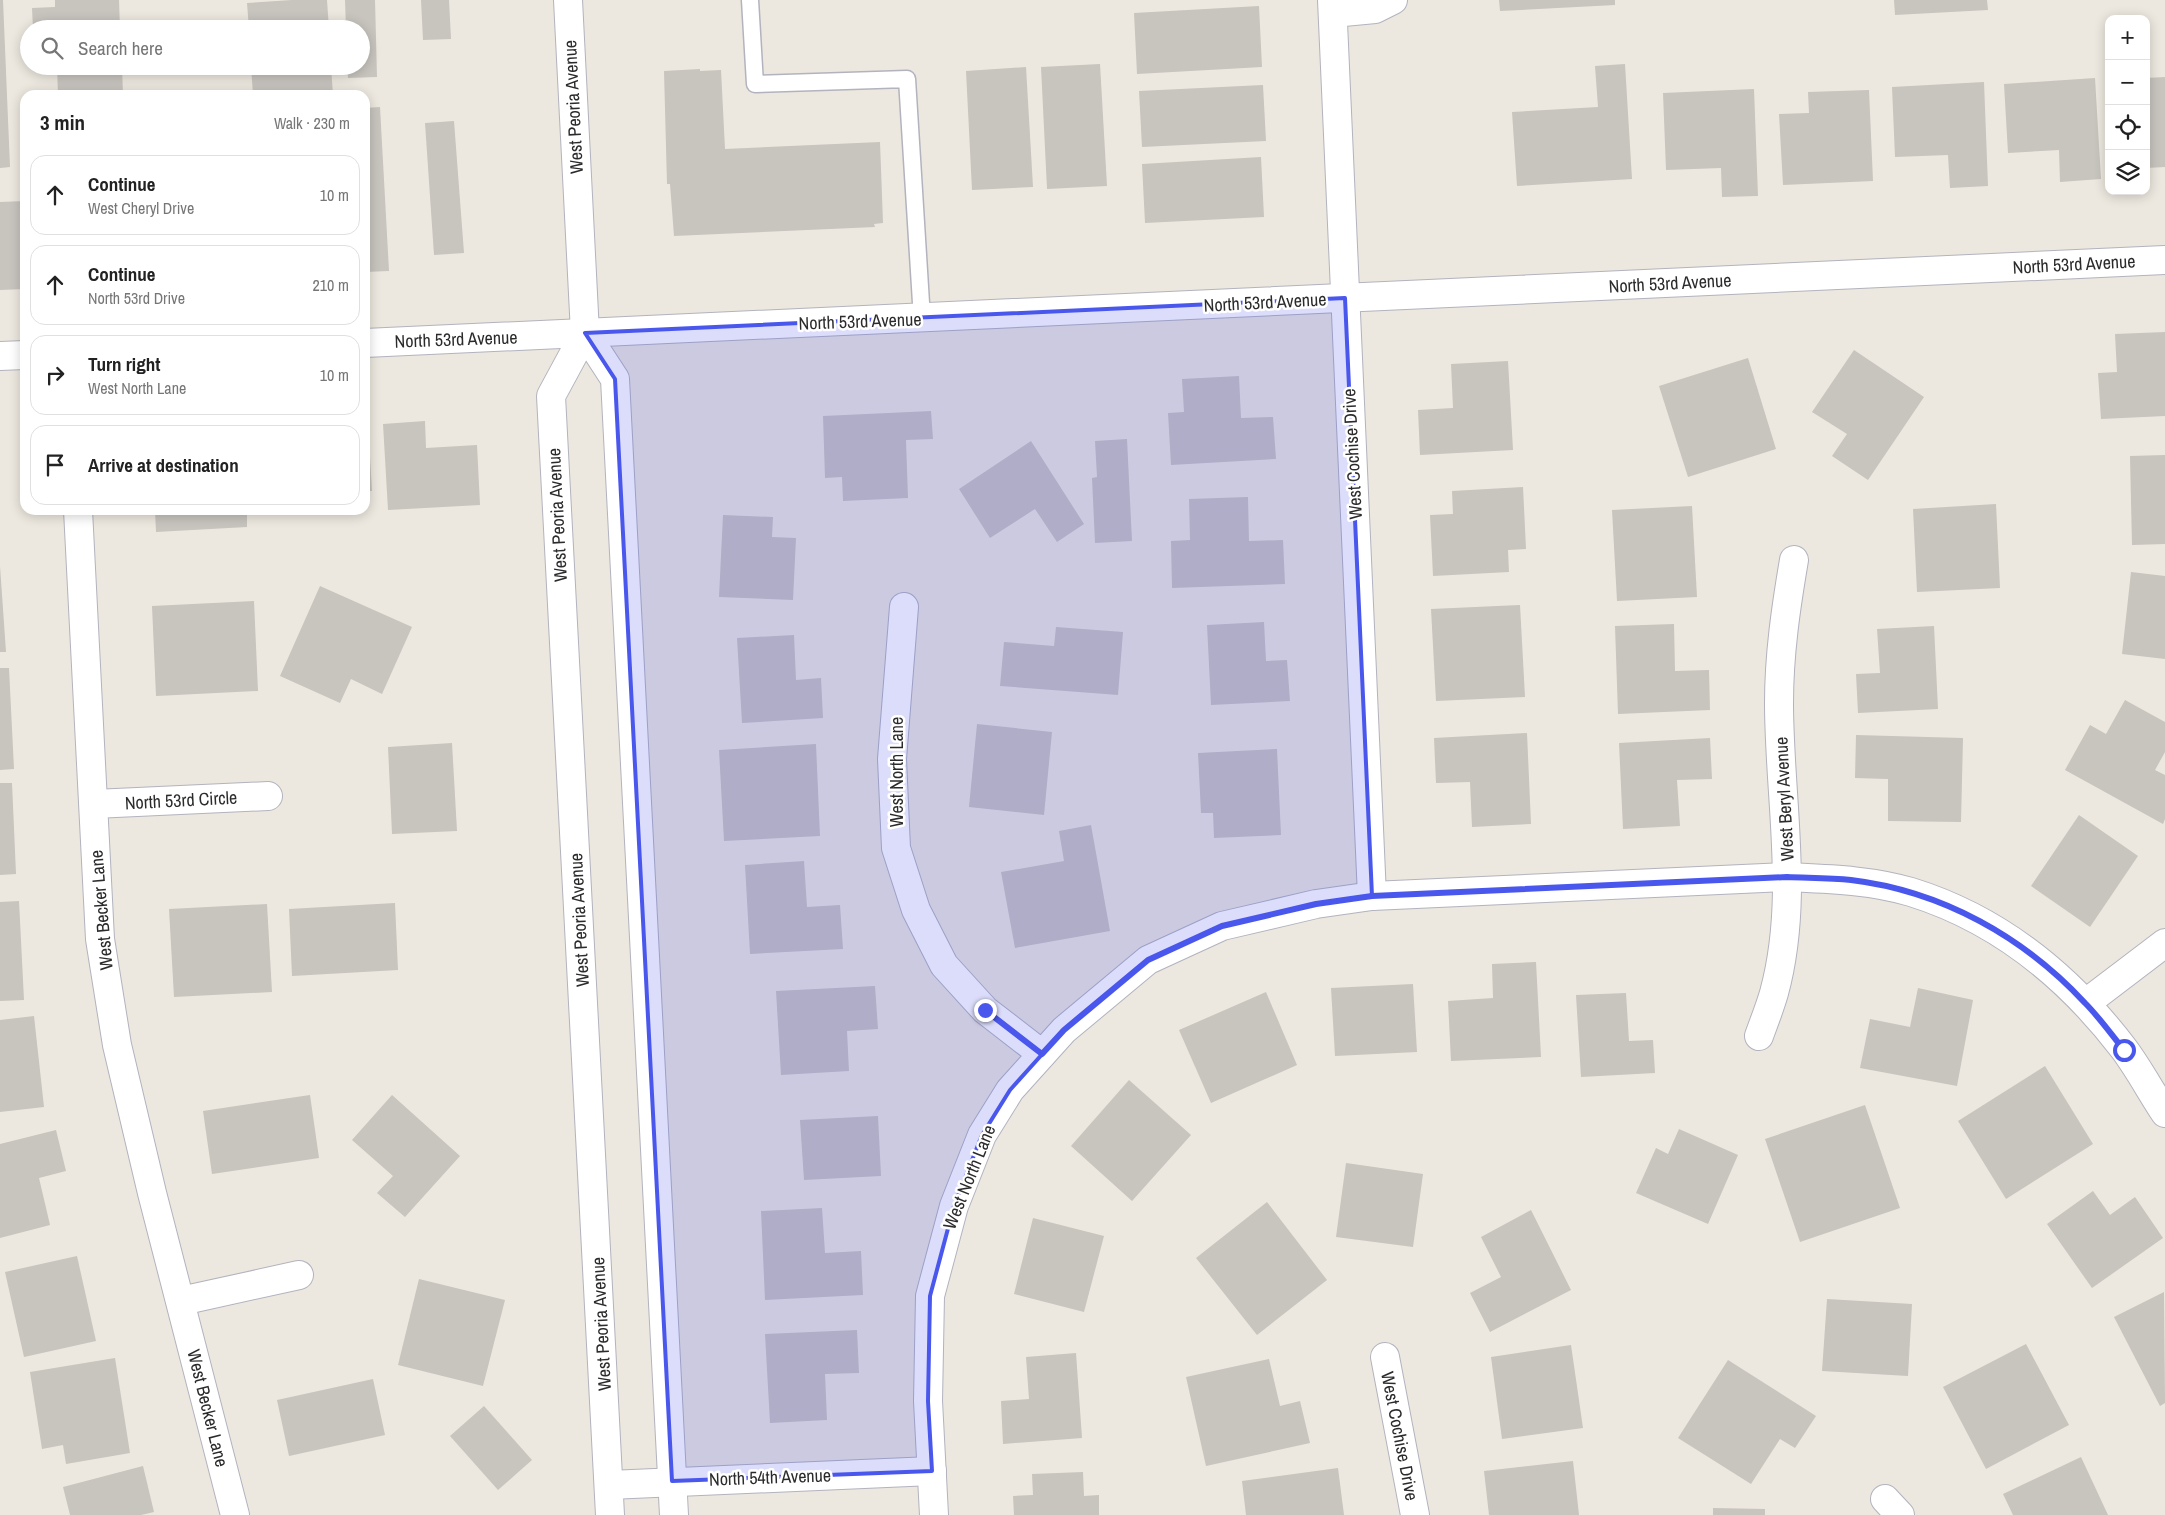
<!DOCTYPE html>
<html lang="en">
<head>
<meta charset="utf-8">
<style>
  :root { --surface:#fff; --page:#f6f6f6; --text:#222; --muted:#767676; --line:#e0e0e0 }
  body { margin:0; font-family:"Archivo Narrow",sans-serif; background:var(--page); color:var(--text) }
  .controls { position:absolute; right:15px; top:15px; display:grid; overflow:hidden; border-radius:10px; box-shadow:0 2px 12px #0003 }
  .controls button { width:45px; height:45px; display:grid; place-items:center; padding:0; border:0; border-bottom:1px solid var(--line); background:var(--surface); color:var(--text); font:25px sans-serif }
  .stop { position:absolute; width:15px; height:15px; margin:-11px; border:4px solid #4a57ed; border-radius:50%; background:#fff }
  .stop.end { background:#4a57ed; border-color:#fff; box-shadow:0 1px 5px #0008 }
  .list { margin:0; padding:0; list-style:none }
  h2 { display:flex; justify-content:space-between; align-items:center; height:65px; margin:0; padding:0 20px; font-size:21px }
  h2 small { font-size:16px; font-weight:400; color:var(--muted) }
  .list li { display:grid; grid-template-columns:32px 1fr auto; gap:15px; align-items:center; box-sizing:border-box; height:80px; margin:0 10px 10px; padding:0 10px; border:1px solid var(--line); border-radius:15px }
  .list b { display:block; font-size:19px; white-space:nowrap }
  .list p { margin:0; font-size:16px; white-space:nowrap; color:var(--muted) }
  .list em { font-size:16px; font-style:normal; color:var(--muted) }
  .icon { flex:none; width:28px; height:28px; fill:none; stroke:currentColor; stroke-width:2; stroke-linecap:round; stroke-linejoin:round }
  .map { position:relative; flex:none; width:2165px; height:1515px; overflow:hidden }
  .search { position:absolute; background:var(--surface); box-shadow:0 2px 12px #0003; left:20px; top:20px; width:350px; height:55px; display:flex; align-items:center; gap:12px; box-sizing:border-box; padding:0 18px; border-radius:28px; color:var(--muted); font-size:19px }
  .panel { position:absolute; background:var(--surface); box-shadow:0 2px 12px #0003; left:20px; top:90px; width:350px; height:425px; border-radius:15px }
  .map>svg:first-child { display:block }
</style>
</head>
<body>
<div class="map">
<svg width="2165" height="1515" viewBox="0 0 2165 1515">
  <rect width="100%" height="100%" fill="#ece8df"/>
  <g fill="#c8c4be">
    <path d="M0 0H3L10 167 0 168Z"/>
    <path d="M55 0H119L120 29H33L32 8 55 7Z"/>
    <path d="M292 0H327L329 29H249L247 3Z"/>
    <path d="M345 0H375L377 77 348 78 347 66H361V29H346Z"/>
    <path d="M421 0H449L451 39 423 40Z"/>
    <path d="M1499 0H1615V5L1500 11Z"/>
    <path d="M1894 0H1987L1988 10 1895 15Z"/>
    <path d="M1259 6 1262 67 1137 74 1134 13Z"/>
    <path d="M1100 64 1107 186 1047 189 1041 67Z"/>
    <path d="M1625 64 1632 179 1517 186 1512 112 1598 107 1595 66Z"/>
    <path d="M57 66H122L123 95H58Z"/>
    <path d="M251 66H331L333 95H253Z"/>
    <path d="M1026 67 1033 187 972 190 966 71Z"/>
    <path d="M700 69V71L721 70 725 149 880 142 883 223 874 224 875 227 674 236 670 184H667L664 71Z"/>
    <path d="M2165 77V167L2146 168V78Z"/>
    <path d="M2095 78 2101 179 2060 182 2059 150 2008 153 2004 84Z"/>
    <path d="M1984 82 1988 186 1950 188 1948 155 1895 157 1892 87Z"/>
    <path d="M1263 85 1266 141 1142 147 1139 91Z"/>
    <path d="M1754 89 1758 196 1722 197 1721 168 1666 170 1663 93Z"/>
    <path d="M1869 90 1873 181 1783 185 1779 114 1809 113 1808 92Z"/>
    <path d="M380 107 389 271 365 272V108Z"/>
    <path d="M454 121 464 253 434 255 425 123Z"/>
    <path d="M1261 157 1264 217 1145 223 1142 164Z"/>
    <path d="M25 201V289L0 290V202Z"/>
    <path d="M2165 332V416L2101 419 2098 373 2117 372 2115 334Z"/>
    <path d="M1854 350 1924 397 1868 480 1832 456 1847 434 1812 412Z"/>
    <path d="M1748 358 1776 449 1688 477 1659 386Z"/>
    <path d="M1508 361 1513 450 1420 455 1418 410 1453 408 1451 364Z"/>
    <path d="M1239 376 1241 418 1273 417 1276 459 1171 465 1168 413 1184 412 1182 379Z"/>
    <path d="M931 411 933 439 906 440 908 498 843 501 842 477 825 478 823 416Z"/>
    <path d="M425 421 426 448 477 445 480 505 388 510 383 424Z"/>
    <path d="M365 422H368L372 491H365Z"/>
    <path d="M1127 439 1132 541 1095 543 1092 478 1097 477 1095 441Z"/>
    <path d="M1031 441 1084 524 1057 542 1035 509 990 538 959 489Z"/>
    <path d="M2165 455V544L2132 545 2130 456Z"/>
    <path d="M1523 487 1526 549 1508 550 1509 572 1433 576 1430 515 1453 514 1452 491Z"/>
    <path d="M1248 497 1249 541 1283 540 1285 584 1172 588 1171 541 1190 540 1189 499Z"/>
    <path d="M1996 504 2000 588 1917 592 1913 509Z"/>
    <path d="M1692 506 1697 597 1617 601 1612 510Z"/>
    <path d="M155 510H247V527L156 532Z"/>
    <path d="M723 515 773 517 772 537 796 538 793 600 719 597Z"/>
    <path d="M0 566 6 652H0Z"/>
    <path d="M2131 572 2165 576V659L2122 654Z"/>
    <path d="M320 586 412 627 382 694 351 679 340 703 280 676Z"/>
    <path d="M254 601 258 691 156 696 152 606Z"/>
    <path d="M1520 605 1525 697 1436 701 1431 609Z"/>
    <path d="M1264 622 1266 661 1287 660 1290 701 1211 705 1207 625Z"/>
    <path d="M1674 624 1675 671 1709 670 1710 710 1618 714 1615 626Z"/>
    <path d="M1934 626 1938 709 1858 713 1856 674 1880 673 1877 629Z"/>
    <path d="M1056 627 1123 632 1118 695 1000 686 1004 642 1054 646Z"/>
    <path d="M794 635 796 680 821 678 823 718 742 723 737 638Z"/>
    <path d="M0 668H9L14 769 0 770Z"/>
    <path d="M2125 700 2165 722V752L2155 770 2165 775V819L2163 824 2065 770 2090 725 2106 734Z"/>
    <path d="M977 724 1052 732 1044 815 969 807Z"/>
    <path d="M1527 733 1531 824 1472 827 1470 782 1436 783 1434 738Z"/>
    <path d="M1856 735 1963 738 1961 822 1888 821V779L1855 778Z"/>
    <path d="M1710 738 1712 779 1677 780 1680 826 1623 829 1619 743Z"/>
    <path d="M452 743 457 831 392 834 388 747Z"/>
    <path d="M816 744 820 836 724 841 719 750Z"/>
    <path d="M1277 749 1281 835 1214 838 1213 813H1201L1198 753Z"/>
    <path d="M0 783H12L16 874 0 875Z"/>
    <path d="M2079 815 2138 856 2090 927 2031 886Z"/>
    <path d="M1091 825 1110 931 1015 948 1001 872 1064 861 1059 831Z"/>
    <path d="M804 861 807 907 840 905 843 949 750 954 745 865Z"/>
    <path d="M19 901 24 1000 0 1001V902Z"/>
    <path d="M395 903 398 970 292 976 289 909Z"/>
    <path d="M267 904 272 992 174 997 169 909Z"/>
    <path d="M1536 962 1541 1057 1451 1061 1448 1001 1493 998 1492 964Z"/>
    <path d="M1413 984 1417 1052 1335 1056 1331 988Z"/>
    <path d="M875 986 878 1029 847 1031 849 1071 781 1075 776 991Z"/>
    <path d="M1918 988 1973 1000 1957 1086 1860 1068 1870 1019 1910 1027Z"/>
    <path d="M1266 992 1297 1065 1211 1103 1179 1030Z"/>
    <path d="M1626 993 1629 1041 1653 1040 1655 1073 1581 1077 1576 995Z"/>
    <path d="M34 1016 44 1107 0 1112V1020Z"/>
    <path d="M2045 1066 2093 1144 2006 1199 1958 1121Z"/>
    <path d="M1129 1080 1191 1135 1132 1201 1071 1146Z"/>
    <path d="M310 1095 319 1158 212 1174 203 1111Z"/>
    <path d="M392 1095 460 1156 405 1217 377 1193 393 1176 352 1140Z"/>
    <path d="M1865 1105 1900 1208 1800 1242 1765 1139Z"/>
    <path d="M878 1116 881 1176 804 1180 800 1120Z"/>
    <path d="M1679 1129 1738 1155 1708 1224 1636 1193 1656 1148 1668 1154Z"/>
    <path d="M56 1130 66 1171 39 1178 50 1225 0 1238V1144Z"/>
    <path d="M1346 1163 1423 1174 1413 1247 1336 1237Z"/>
    <path d="M2093 1191 2110 1215 2135 1197 2163 1238 2092 1288 2047 1224Z"/>
    <path d="M1267 1202 1327 1280 1257 1335 1196 1258Z"/>
    <path d="M822 1208 825 1253 861 1251 863 1295 765 1300 761 1211Z"/>
    <path d="M1531 1210 1571 1290 1490 1332 1470 1293 1501 1277 1481 1237Z"/>
    <path d="M1033 1218 1104 1236 1084 1312 1014 1294Z"/>
    <path d="M77 1256 96 1341 24 1357 5 1272Z"/>
    <path d="M419 1279 505 1300 483 1386 398 1365Z"/>
    <path d="M2164 1292 2165 1403 2160 1406 2114 1317Z"/>
    <path d="M1827 1299 1912 1304 1908 1376 1822 1371Z"/>
    <path d="M857 1330 859 1373 825 1374 827 1420 770 1423 765 1334Z"/>
    <path d="M2026 1344 2069 1425 1986 1469 1943 1387Z"/>
    <path d="M1571 1345 1583 1428 1502 1439 1491 1357Z"/>
    <path d="M1076 1353 1082 1438 1003 1444 1001 1401 1029 1399 1026 1357Z"/>
    <path d="M115 1358 130 1453 66 1464 63 1445 42 1449 30 1372Z"/>
    <path d="M1269 1359 1280 1406 1300 1401 1310 1443 1206 1466 1186 1377Z"/>
    <path d="M1728 1360 1816 1416 1795 1448 1780 1439 1751 1484 1678 1438Z"/>
    <path d="M373 1379 385 1435 289 1456 277 1400Z"/>
    <path d="M484 1406 532 1460 498 1490 450 1436Z"/>
    <path d="M2081 1457 2108 1515H2013L2003 1494Z"/>
    <path d="M1573 1461 1579 1515H1489L1484 1471Z"/>
    <path d="M143 1466 154 1512 141 1515H70L63 1487Z"/>
    <path d="M1338 1468 1344 1515H1246L1242 1481Z"/>
    <path d="M1083 1472 1084 1496 1099 1495V1515H1014L1013 1496 1033 1495 1032 1474Z"/>
    <path d="M1713 1508 1765 1509V1515H1713Z"/>
  </g>
  <g fill="none" stroke-linecap="round" stroke-linejoin="round">
    <g stroke="#b2b3be" stroke-width="19">
      <path id="service" d="M750 0 755 84 907 79 922 319"/>
    </g>
    <g stroke="#b2b3be" stroke-width="30">
      <g id="minor">
        <path d="M1332 0 1372 896"/>
        <path d="M1333 13 1375 9 1393 0"/>
        <path d="M365 343 2165 260"/>
        <path d="M0 356 25 355"/>
        <path d="M78 510 100 939 117 1045 152 1193 235 1515"/>
        <path d="M904 607 892 759 896 848 916 910 944 965 985 1010 1042 1054"/>
        <path d="M94 804 268 796"/>
        <path d="M2086 1003 2165 943"/>
        <path d="M1759 1036C1764 1022 1770 1007 1774 993 1800 898 1779 799 1779 703 1779 654 1786 607 1794 560"/>
        <path d="M181 1301 299 1275"/>
        <path d="M1385 1357 1415 1515"/>
        <path d="M609 1485 932 1471"/>
        <path d="M1885 1499 1900 1515"/>
        <path d="M934 1515 928 1401 930 1296 954 1206 982 1135 1010 1090 1064 1030 1148 960 1222 926 1316 904 1372 896 1787 877C1828 879 1871 880 1911 892 1998 919 2069 977 2124 1049 2139 1069 2151 1092 2165 1113"/>
      </g>
    </g>
    <g stroke="#b2b3be" stroke-width="30">
      <g id="secondary">
        <path d="M568 0 585 333 615 379 674 1515"/>
        <path d="M585 333 551 396 610 1515"/>
      </g>
    </g>
    <use href="#service" stroke="#fff" stroke-width="16"/>
    <use href="#minor" stroke="#fff" stroke-width="28"/>
    <use href="#secondary" stroke="#fff" stroke-width="28"/>
  </g>
  <g fill="none" stroke-linecap="round" stroke-linejoin="round">
    <path stroke="#4a57ed" stroke-width="6" d="M985 1010 1042 1054 1064 1030 1148 960 1222 926 1316 904 1372 896 1787 877C1808 878 1830 878 1851 880 1942 891 2024 937 2085 1003 2099 1017 2111 1034 2124 1050"/>
  </g>
  <path fill="#4a57ed" fill-opacity="0.2" stroke="#4a57ed" stroke-width="4" stroke-linejoin="round" d="M1345 298 1372 896 1316 904 1222 926 1148 960 1064 1030 1010 1090 982 1135 954 1206 930 1296 928 1401 932 1471 672 1481 615 379 585 333Z"/>
  <g text-anchor="middle" dominant-baseline="central" stroke-width="5" stroke-linejoin="round" paint-order="stroke">
    <g font-size="18" fill="#2b2b2b" stroke="#fff">
      <text transform="translate(573 107) rotate(-93)">West Peoria Avenue</text>
      <text transform="translate(2074 264) rotate(-3)">North 53rd Avenue</text>
      <text transform="translate(1670 283) rotate(-3)">North 53rd Avenue</text>
      <text transform="translate(1265 302) rotate(-3)">North 53rd Avenue</text>
      <text transform="translate(860 321) rotate(-2)">North 53rd Avenue</text>
      <text transform="translate(456 339) rotate(-2)">North 53rd Avenue</text>
      <text transform="translate(1352 454) rotate(-93)">West Cochise Drive</text>
      <text transform="translate(557 515) rotate(-93)">West Peoria Avenue</text>
      <text transform="translate(896 772) rotate(-90)">West North Lane</text>
      <text transform="translate(1784 799) rotate(-93)">West Beryl Avenue</text>
      <text transform="translate(181 800) rotate(-3)">North 53rd Circle</text>
      <text transform="translate(101 910) rotate(-95)">West Becker Lane</text>
      <text transform="translate(579 920) rotate(-93)">West Peoria Avenue</text>
      <text transform="translate(969 1177) rotate(-68)">West North Lane</text>
      <text transform="translate(601 1324) rotate(-93)">West Peoria Avenue</text>
      <text transform="translate(208 1408) rotate(76)">West Becker Lane</text>
      <text transform="translate(1400 1436) rotate(79)">West Cochise Drive</text>
      <text transform="translate(770 1477) rotate(-2)">North 54th Avenue</text>
    </g>
  </g>
</svg>
<div class="controls">
<button>+</button>
<button>−</button>
<button><svg class="icon" aria-label="locate" viewBox="0 0 24 24"><circle cx="12" cy="12" r="6"/><path d="M12 2v4M12 18v4M2 12h4M18 12h4"/></svg></button>
<button><svg class="icon" aria-label="layers" viewBox="0 0 24 24"><path d="M12 4l9 5-9 5-9-5zM3 14l9 5 9-5"/></svg></button>
</div>
<div class="stop" style="left:2124px;top:1050px"></div>
<div class="stop end" style="left:985px;top:1010px"></div>
<div class="search"><svg class="icon" aria-label="search" viewBox="0 0 24 24"><circle cx="10" cy="10" r="6"/><path d="M15 15l6 6"/></svg>Search here</div>
<section class="panel">
<h2>3 min<small>Walk · 230 m</small></h2>
<ul class="list">
<li><svg class="icon" aria-label="ahead" viewBox="0 0 24 24"><path d="M12 20V5M6 11l6-6 6 6"/></svg><div><b>Continue</b><p>West Cheryl Drive</p></div><em>10 m</em></li>
<li><svg class="icon" aria-label="ahead" viewBox="0 0 24 24"><path d="M12 20V5M6 11l6-6 6 6"/></svg><div><b>Continue</b><p>North 53rd Drive</p></div><em>210 m</em></li>
<li><svg class="icon" aria-label="right" viewBox="0 0 24 24"><path d="M7 20v-9h11M14 6l5 5-5 5"/></svg><div><b>Turn right</b><p>West North Lane</p></div><em>10 m</em></li>
<li><svg class="icon" aria-label="arrive" viewBox="0 0 24 24"><path d="M6 21V4h12l-3 4 3 4H6"/></svg><div><b>Arrive at destination</b></div></li>
</ul>
</section>
</div>
</body>
</html>
